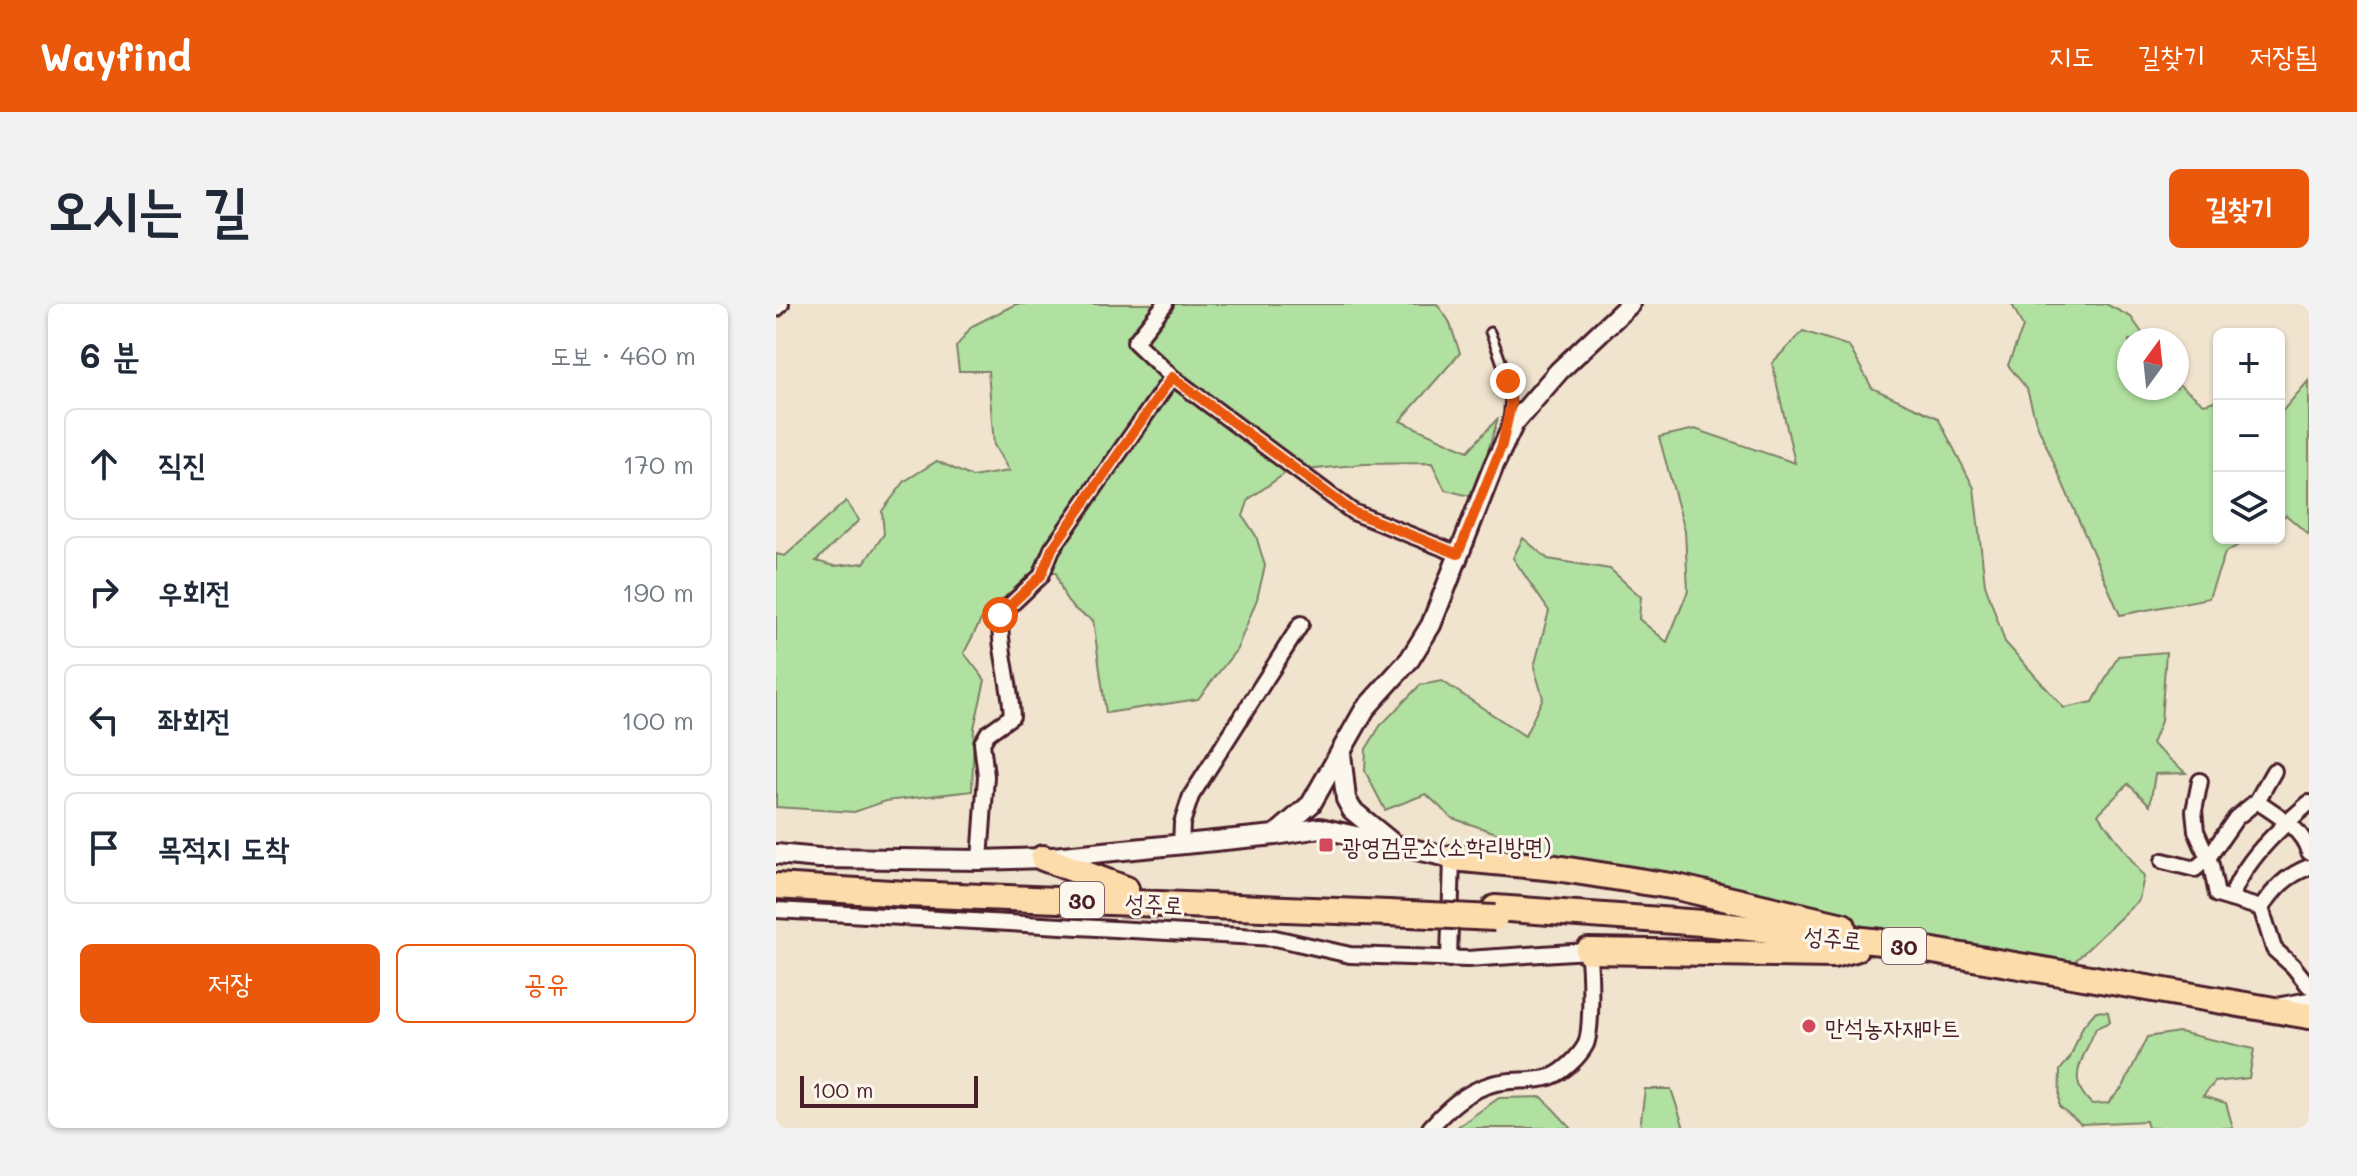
<!DOCTYPE html>
<html lang="ko">
<head>
<meta charset="utf-8">
<style>
  :root { --surface:#fff; --page:#f2f2f3; --text:#1f2937; --muted:#747a83; --line:#e0e1e3; --accent:#ea580c }
  body { margin:0; font-family:Mali,"Poor Story",sans-serif; background:var(--page); color:var(--text) }
  .controls { position:absolute; right:24px; top:24px; display:grid; overflow:hidden; border-radius:12px; box-shadow:0 2px 6px #0004 }
  .controls button { width:72px; height:72px; display:grid; place-items:center; padding:0; border:0; border-bottom:2px solid var(--line); background:var(--surface); color:var(--text); font:40px sans-serif }
  .compass { position:absolute; left:1341px; top:24px; width:72px; height:72px; border-radius:50%; background:var(--surface); box-shadow:0 2px 6px #0004; rotate:15deg }
  .scale { position:absolute; left:24px; bottom:20px; width:178px; box-sizing:border-box; padding-left:8px; border:4px solid #4a1f2b; border-top:0; font-size:22px; line-height:28px; white-space:nowrap; color:#4a1f2b; -webkit-text-stroke:6px #fbf7ec; paint-order:stroke }
  .stop { position:absolute; width:24px; height:24px; margin:-18px; border:6px solid #ea580c; border-radius:50%; background:#fff }
  .stop.end { background:#ea580c; border-color:#fff; box-shadow:0 2px 8px #0008 }
  .list { margin:0; padding:0; list-style:none }
  h2 { display:flex; justify-content:space-between; align-items:center; height:104px; margin:0; padding:0 32px; font-size:34px }
  h2 small { font-size:26px; font-weight:400; color:var(--muted) }
  .list li { display:grid; grid-template-columns:52px 1fr auto; gap:24px; align-items:center; box-sizing:border-box; height:112px; margin:0 16px 16px; padding:0 16px; border:2px solid var(--line); border-radius:12px }
  .list b { display:block; font-size:30px; white-space:nowrap }
  .list em { font-size:26px; font-style:normal; color:var(--muted) }
  .actions { display:flex; gap:16px; padding:24px 32px }
  .actions a { flex:1; padding:18px 0; border:2px solid var(--accent); border-radius:12px; text-align:center; font-size:28px; color:var(--accent) }
  .actions .main { background:var(--accent); color:#fff }
  .icon { flex:none; width:44px; height:44px; fill:none; stroke:currentColor; stroke-width:2; stroke-linecap:round; stroke-linejoin:round }
  .map { position:relative; flex:none; width:1533px; height:824px; overflow:hidden; border-radius:12px }
  header { display:flex; align-items:center; gap:48px; box-sizing:border-box; height:112px; padding:0 40px; background:var(--accent); color:#fff }
  header strong { font-size:38px }
  nav { display:flex; gap:44px; margin-inline-start:auto; font-size:28px }
  .intro { display:flex; align-items:center; justify-content:space-between; box-sizing:border-box; height:192px; padding:0 48px }
  h1 { margin:0; font-size:56px }
  .button { padding:20px 36px; border-radius:12px; background:var(--accent); color:#fff; font-size:28px; font-weight:700 }
  main { display:flex; gap:48px; padding:0 48px }
  aside { flex:1; background:var(--surface); border-radius:12px; box-shadow:0 2px 6px #0004 }
  .map>svg:first-child { display:block }
</style>
</head>
<body>
<header>
<strong>Wayfind</strong>
<nav><a>지도</a><a>길찾기</a><a>저장됨</a></nav>
</header>
<div class="intro"><h1>오시는 길</h1><a class="button">길찾기</a></div>
<main>
<aside>
<h2>6 분<small>도보 · 460 m</small></h2>
<ul class="list">
<li><svg class="icon" aria-label="ahead" viewBox="0 0 24 24"><path d="M12 20V5M6 11l6-6 6 6"/></svg><div><b>직진</b></div><em>170 m</em></li>
<li><svg class="icon" aria-label="right" viewBox="0 0 24 24"><path d="M7 20v-9h11M14 6l5 5-5 5"/></svg><div><b>우회전</b></div><em>190 m</em></li>
<li><svg class="icon" aria-label="left" viewBox="0 0 24 24"><path d="M17 20v-9H6M10 6l-5 5 5 5"/></svg><div><b>좌회전</b></div><em>100 m</em></li>
<li><svg class="icon" aria-label="arrive" viewBox="0 0 24 24"><path d="M6 21V4h12l-3 4 3 4H6"/></svg><div><b>목적지 도착</b></div></li>
</ul>
<div class="actions"><a class="main">저장</a><a>공유</a></div>
</aside>
<div class="map">
<svg width="1533" height="824" viewBox="0 0 1533 824">
  <rect width="100%" height="100%" fill="#f0e4cf"/>
  <filter id="ink" filterUnits="userSpaceOnUse"><feTurbulence type="fractalNoise" baseFrequency=".0125" numOctaves="2"/><feDisplacementMap in="SourceGraphic" scale="16" xChannelSelector="R" yChannelSelector="G"/><feConvolveMatrix kernelMatrix="1 2 1 2 8 2 1 2 1" color-interpolation-filters="sRGB"/></filter>
  <g filter="url(#ink)">
    <g fill="#b0e1a1" stroke="#7d8066" stroke-width="2">
      <path d="M240 0H661L673 17 684 49 624 117 692 147 722 114 698 193 669 186 656 159 588 160 511 168 473 195 467 212 480 232 489 262 481 295 461 345 422 395 330 409 317 316C290 303 288 295 280 268H258L207 312 188 349 209 376 198 424 196 487 110 497 78 508 0 503V250L9 252 70 197 83 216 40 257 58 262 88 259 108 230 106 207 129 177 161 157 196 173 233 167 218 141 212 67H183L180 43 196 22Z"/>
      <path d="M1236 0H1330L1355 13 1371 36H1353V84H1401V79L1428 100 1443 96V234H1474L1449 249 1433 294 1344 311 1260 118 1251 85 1232 61 1247 23Z"/>
      <path d="M1027 27 1073 42 1096 84 1162 114 1198 184 1209 280 1229 338 1288 404 1317 398 1342 352 1390 348 1385 417 1376 440 1410 469 1379 470 1374 501 1352 480 1322 510 1368 573 1363 596 1298 658 990 605 753 558 741 536 676 514 650 490 609 506 589 467 590 445 604 422 644 381 666 377 749 432 767 394 758 363 773 307 737 254 747 234 772 255 834 265 865 293 863 315 891 338 912 287 909 227 883 133 919 125 1019 159 996 59Z"/>
      <path d="M1533 76V231L1510 211 1503 216V111Z"/>
      <path d="M1320 707 1332 708 1334 718 1320 724C1308 754 1288 775 1316 800L1332 799 1347 783 1371 733 1403 728 1478 745 1473 774 1439 778 1427 792 1450 799 1457 824H1372L1370 817 1305 820 1283 802 1284 766 1294 754 1307 722Z"/>
      <path d="M869 785H895L908 824H864Z"/>
      <path d="M766 793 795 824H680L723 794Z"/>
    </g>
    <g fill="none" stroke-linecap="round" stroke-linejoin="round">
      <g stroke="#4a1f2b" stroke-width="13">
        <path id="lane" d="M714 28C726 59 739 86 731 119"/>
      </g>
      <g stroke="#4a1f2b" stroke-width="20">
        <g id="street">
          <path d="M389 0 359 38 396 73 577 208 682 250"/>
          <path d="M0 5 5 0"/>
          <path d="M1424 477 1418 507 1420 527 1435 561 1441 591 1485 604"/>
          <path d="M1481 497C1501 511 1526 524 1533 548"/>
          <path d="M405 540 406 519 415 492 525 320"/>
          <path d="M204 556 210 472 206 439 212 429 236 412C234 376 223 347 224 311L265 272 276 245 396 73"/>
          <path d="M1387 557 1419 565 1432 554 1460 514 1481 497 1498 467"/>
          <path d="M1533 563C1510 572 1499 584 1485 604L1498 645 1517 662 1533 682"/>
          <path d="M1455 595C1467 557 1503 525 1533 499"/>
          <path d="M0 606 499 634 574 651 691 655 812 647C815 665 816 725 810 740 804 752 787 769 774 773 755 779 733 774 713 781 688 789 671 805 654 824"/>
          <path d="M673 655 676 554"/>
          <path d="M1506 701 1533 696"/>
        </g>
      </g>
      <g stroke="#4a1f2b" stroke-width="24">
        <g id="secondary">
          <path d="M565 449 570 495 576 506 615 538"/>
          <path d="M499 531 535 500 589 405 634 355 655 321 718 161 738 119 783 67 854 0"/>
          <path d="M0 550 43 554 204 556 267 554 499 531 544 524 676 554"/>
        </g>
      </g>
      <g stroke="#4a1f2b" stroke-width="30">
        <g id="highway">
          <path d="M267 554 350 585"/>
          <path d="M676 554 780 564 901 583 1067 622"/>
          <path d="M0 582 131 590 612 609"/>
          <path d="M719 604 926 619 1105 638 1533 712"/>
          <path d="M812 647 1057 651 1079 645"/>
        </g>
      </g>
      <use href="#lane" stroke="#fbf7ec" stroke-width="7"/>
      <use href="#street" stroke="#fbf7ec" stroke-width="14"/>
      <use href="#secondary" stroke="#fbf7ec" stroke-width="18"/>
      <use href="#highway" stroke="#fddcac" stroke-width="24"/>
      <g stroke="#4a1f2b" stroke-width="30" stroke-linecap="butt">
        <path id="highway-bridge" d="M612 609 719 614"/>
      </g>
      <use href="#highway-bridge" stroke="#fddcac" stroke-width="24"/>
    </g>
  </g>
  <g fill="none" stroke-linecap="round" stroke-linejoin="round" filter="url(#ink)">
    <path stroke="#ea580c" stroke-width="10" d="M224 311 265 272 276 245 396 73 577 208 682 250 726 141 735 101 732 77"/>
  </g>
  <g fill="#d1495b" stroke="#fbf7ec" stroke-width="3">
    <rect x="542" y="533" width="16" height="16" rx="4"/>
    <circle cx="1033" cy="722" r="8"/>
  </g>
  <g text-anchor="middle" dominant-baseline="central" stroke-width="6" stroke-linejoin="round" paint-order="stroke">
    <g fill="#fbf7ec" stroke="#7f6065" stroke-width="2">
      <rect x="284" y="578" width="44" height="36" rx="6"/>
      <rect x="1106" y="624" width="44" height="36" rx="6"/>
    </g>
    <g font-size="22" font-weight="bold" fill="#4a1f2b">
      <text x="306" y="596">30</text>
      <text x="1128" y="642">30</text>
    </g>
    <g font-size="24" fill="#4a1f2b" stroke="#fbf7ec" text-anchor="start">
      <text x="566" y="541">광영검문소(소학리방면)</text>
      <text x="1049" y="722">만석농자재마트</text>
    </g>
    <g font-size="24" fill="#4a1f2b" stroke="#fbf7ec">
      <text transform="translate(378 599) rotate(3)">성주로</text>
      <text transform="translate(1057 633) rotate(6)">성주로</text>
    </g>
  </g>
</svg>
<div class="controls">
<button>+</button>
<button>−</button>
<button><svg class="icon" aria-label="layers" viewBox="0 0 24 24"><path d="M12 4l9 5-9 5-9-5zM3 14l9 5 9-5"/></svg></button>
</div>
<svg class="compass" viewBox="-18 -18 36 36"><path d="M0-13l5 13h-10z" fill="#e53935"/><path d="M0 13l5-13h-10z" fill="#747a83"/></svg>
<div class="scale">100 m</div>
<div class="stop" style="left:224px;top:311px"></div>
<div class="stop end" style="left:732px;top:77px"></div>
</div>
</main>
</body>
</html>
